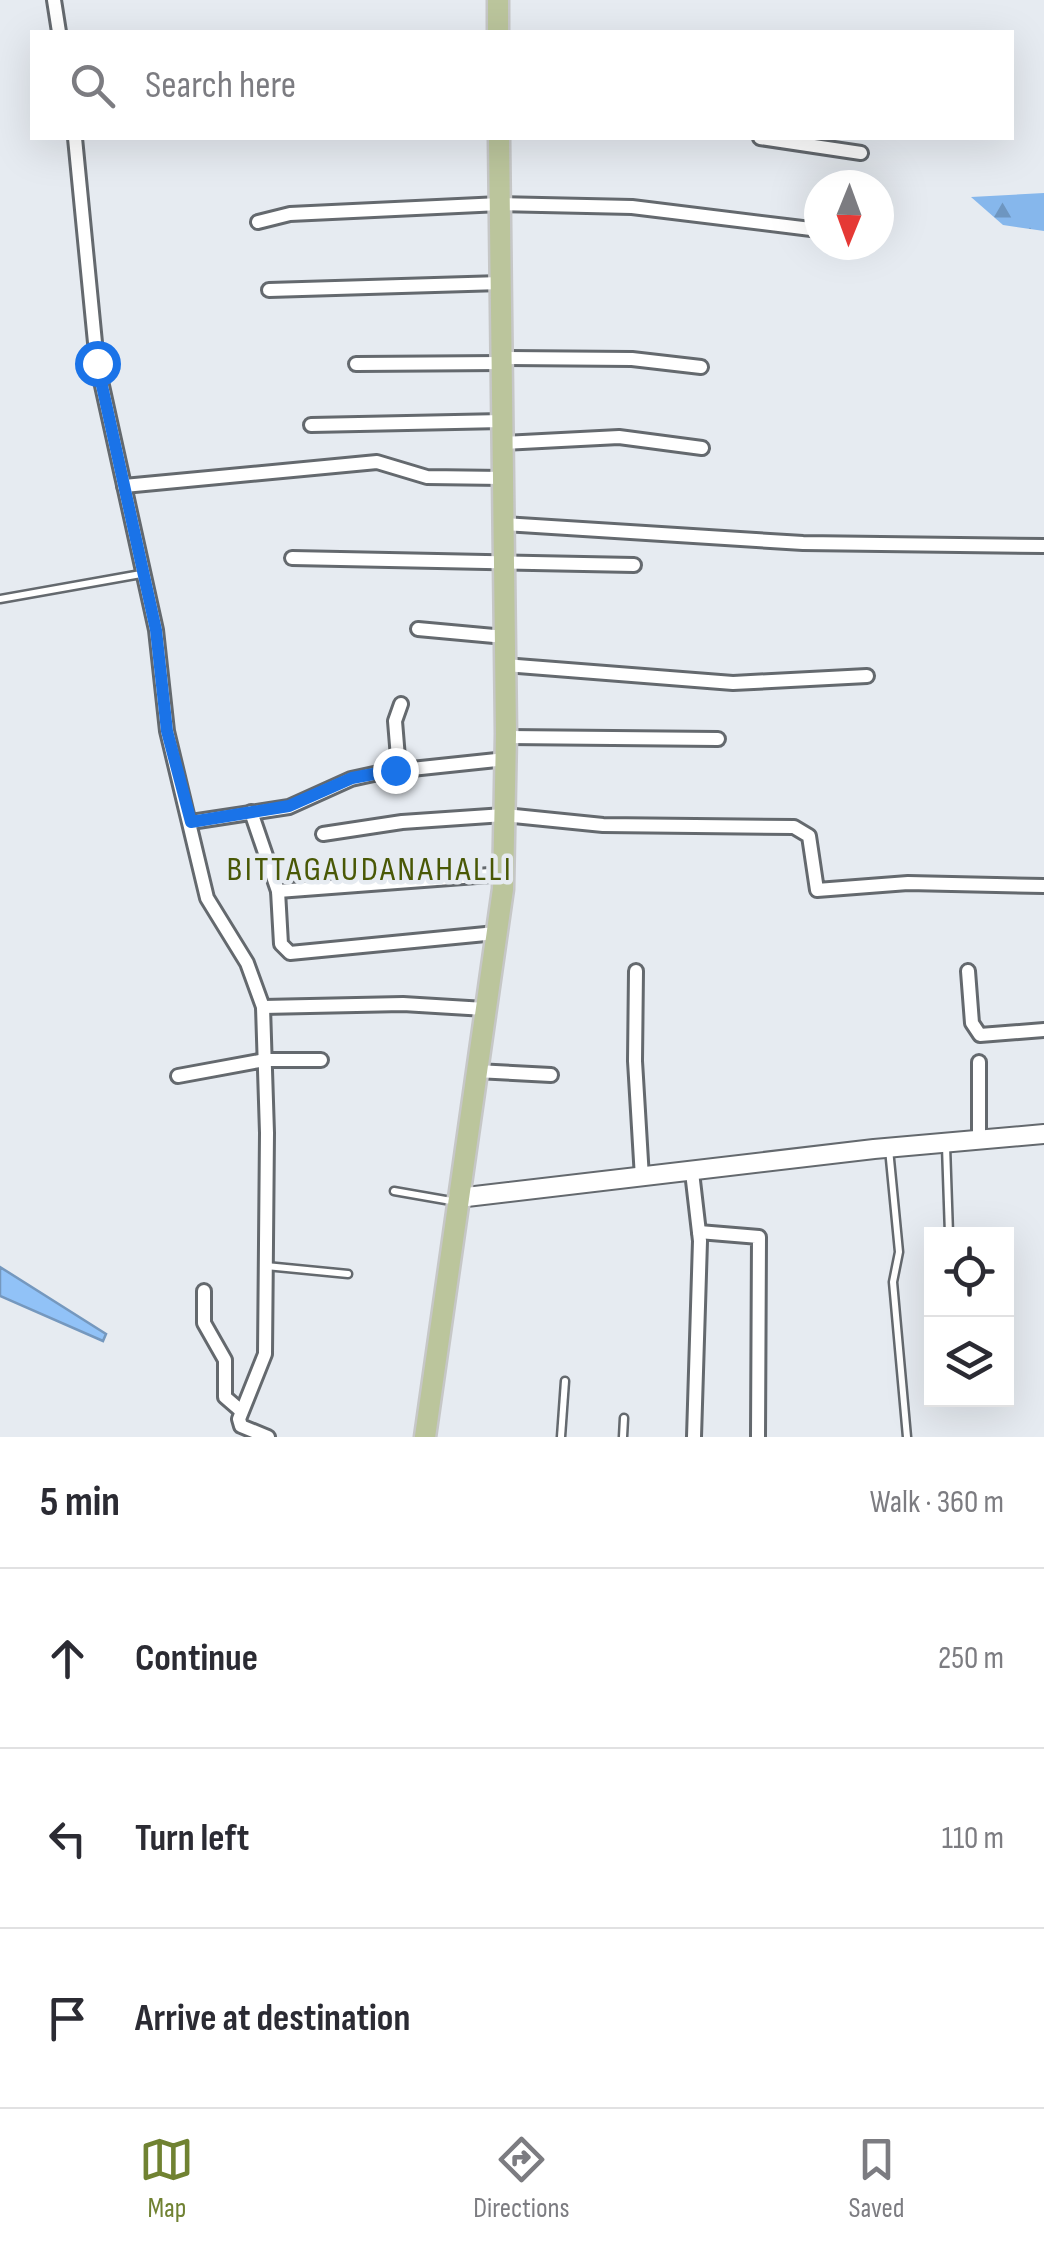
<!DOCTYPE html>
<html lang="en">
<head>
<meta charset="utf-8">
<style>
  :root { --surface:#fff; --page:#f2f2f3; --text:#2b2b33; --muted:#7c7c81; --line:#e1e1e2; --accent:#708232 }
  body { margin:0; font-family:"Sofia Sans Condensed",sans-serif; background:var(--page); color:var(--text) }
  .controls { position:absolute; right:30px; bottom:30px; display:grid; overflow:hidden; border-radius:0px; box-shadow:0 10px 40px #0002 }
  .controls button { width:90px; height:90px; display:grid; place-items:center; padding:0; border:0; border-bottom:2px solid var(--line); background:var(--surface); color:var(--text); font:50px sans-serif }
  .compass { position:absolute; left:804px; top:170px; width:90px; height:90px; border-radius:50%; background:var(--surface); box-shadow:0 10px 40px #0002; rotate:181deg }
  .stop { position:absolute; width:30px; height:30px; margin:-22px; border:8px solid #1a73e8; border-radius:50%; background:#fff }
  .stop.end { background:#1a73e8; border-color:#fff; box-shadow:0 2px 10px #0008 }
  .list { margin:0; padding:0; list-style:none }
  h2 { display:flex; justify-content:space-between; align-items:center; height:130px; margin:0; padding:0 40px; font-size:42px }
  h2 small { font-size:32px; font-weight:400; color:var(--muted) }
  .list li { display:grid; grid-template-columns:65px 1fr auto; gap:30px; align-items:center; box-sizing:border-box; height:180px; padding:0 40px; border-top:2px solid var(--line) }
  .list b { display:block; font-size:38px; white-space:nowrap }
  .list em { font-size:32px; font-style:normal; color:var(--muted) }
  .icon { flex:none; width:55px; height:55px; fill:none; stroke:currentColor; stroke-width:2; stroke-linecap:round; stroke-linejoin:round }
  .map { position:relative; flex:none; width:1044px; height:1437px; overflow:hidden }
  .search { position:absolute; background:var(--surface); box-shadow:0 10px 40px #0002; left:30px; right:30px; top:30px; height:110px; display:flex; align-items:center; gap:25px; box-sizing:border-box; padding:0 35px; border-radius:0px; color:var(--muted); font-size:38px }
  .sheet { height:670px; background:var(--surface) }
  nav { display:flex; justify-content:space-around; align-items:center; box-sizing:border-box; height:140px; border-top:2px solid var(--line); background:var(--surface); font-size:28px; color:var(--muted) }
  nav a { display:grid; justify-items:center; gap:5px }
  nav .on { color:var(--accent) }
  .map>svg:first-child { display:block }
</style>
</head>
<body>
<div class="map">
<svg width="1044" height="1437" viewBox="0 0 1044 1437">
  <defs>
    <pattern id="forest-firs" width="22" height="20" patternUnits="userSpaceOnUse" patternTransform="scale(2.5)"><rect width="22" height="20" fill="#86b7ec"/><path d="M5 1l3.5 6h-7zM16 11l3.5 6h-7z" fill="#6e96c0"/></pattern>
  </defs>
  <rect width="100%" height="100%" fill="#e6ebf1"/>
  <path fill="url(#forest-firs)" d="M1044 193V231L1003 225 971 197Z"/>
  <path fill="#91c2f7" stroke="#7598be" stroke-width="2.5" d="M0 1267 106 1334 103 1341 0 1296Z"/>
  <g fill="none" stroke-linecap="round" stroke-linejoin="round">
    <g stroke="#64696e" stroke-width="11">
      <g id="lane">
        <path d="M0 599 141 574"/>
        <path d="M946 1146 949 1234"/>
        <path d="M889 1149 899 1252 893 1282 907 1437"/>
        <path d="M394 1191 457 1202"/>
        <path d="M266 1266 348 1274"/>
        <path d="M561 1437 565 1381"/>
        <path d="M623 1437 624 1418"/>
      </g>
    </g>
    <g stroke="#64696e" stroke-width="18">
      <g id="street">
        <path d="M54 0 59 32"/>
        <path d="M75 138 97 363 156 630 167 731 207 898 247 963 263 1007 267 1133 265 1354 239 1419 241 1426 268 1437"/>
        <path d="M760 138 861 153"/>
        <path d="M258 222 290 214 500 204 632 207 819 230"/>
        <path d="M269 290 501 283"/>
        <path d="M502 358 632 359 701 367"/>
        <path d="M356 364 502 363"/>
        <path d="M311 425 503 421"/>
        <path d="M503 443 619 437 702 448"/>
        <path d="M124 486 377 462 427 477 503 478"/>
        <path d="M504 524 803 543 1044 546"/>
        <path d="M292 558 634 565"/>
        <path d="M418 629 505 637"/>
        <path d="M505 665 733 683 867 676"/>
        <path d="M506 737 718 739"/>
        <path d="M399 770 395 721 401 704"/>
        <path d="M251 812 278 891 281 944 290 953 496 933"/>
        <path d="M191 822 289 807 351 779 383 772 506 759"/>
        <path d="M323 834 402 822 504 815 603 825 794 827 809 836 817 890 908 883 1044 886"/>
        <path d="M278 891 503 874"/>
        <path d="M636 971 635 1061 642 1178"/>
        <path d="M968 971 972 1023 980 1035 1044 1030"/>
        <path d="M263 1007 403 1004 485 1009"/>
        <path d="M979 1062V1139"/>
        <path d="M476 1071 551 1075"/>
        <path d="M178 1076 265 1060H321"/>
        <path d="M692 1172 700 1241 694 1437"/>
        <path d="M699 1232 759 1237 758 1437"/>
        <path d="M204 1291V1323L225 1360V1397L240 1410"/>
      </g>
    </g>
    <g stroke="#64696e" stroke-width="22">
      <path id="secondary" d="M458 1198 874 1149 1044 1134"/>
    </g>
    <g stroke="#c6c7c7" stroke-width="25">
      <g id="primary">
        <path d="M498 0V32"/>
        <path d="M425 1437 503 889 506 734 499 138"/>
      </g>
    </g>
    <use href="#lane" stroke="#fff" stroke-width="6"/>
    <use href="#street" stroke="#fff" stroke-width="12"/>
    <use href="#secondary" stroke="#fff" stroke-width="18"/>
    <use href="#primary" stroke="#bbc59c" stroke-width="20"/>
  </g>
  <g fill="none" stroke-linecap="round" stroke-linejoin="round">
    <path stroke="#1a73e8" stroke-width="12" d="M97 363 156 630 167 731 191 822 289 806 352 778 395 770"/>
  </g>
  <g text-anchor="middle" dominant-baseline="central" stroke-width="9" stroke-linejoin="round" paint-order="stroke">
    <g font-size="35" letter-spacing="2.5" fill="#495805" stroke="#e6ebf1">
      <text x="370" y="869">BITTAGAUDANAHALLI</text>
    </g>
  </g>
</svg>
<div class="controls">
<button><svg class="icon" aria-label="locate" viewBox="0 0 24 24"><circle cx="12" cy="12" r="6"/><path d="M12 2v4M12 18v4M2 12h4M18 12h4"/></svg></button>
<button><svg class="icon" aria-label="layers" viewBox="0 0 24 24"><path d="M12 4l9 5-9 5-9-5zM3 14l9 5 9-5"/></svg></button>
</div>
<svg class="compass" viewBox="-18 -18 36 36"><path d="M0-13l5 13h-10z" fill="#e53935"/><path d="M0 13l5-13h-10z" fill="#7c7c81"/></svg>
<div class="stop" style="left:97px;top:363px"></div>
<div class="stop end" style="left:395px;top:770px"></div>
<div class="search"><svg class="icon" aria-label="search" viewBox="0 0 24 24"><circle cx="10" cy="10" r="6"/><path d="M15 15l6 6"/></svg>Search here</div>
</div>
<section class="sheet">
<h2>5 min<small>Walk · 360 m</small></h2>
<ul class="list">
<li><svg class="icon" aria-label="ahead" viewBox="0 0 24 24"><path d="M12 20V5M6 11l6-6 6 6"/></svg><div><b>Continue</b></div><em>250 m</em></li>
<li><svg class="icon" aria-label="left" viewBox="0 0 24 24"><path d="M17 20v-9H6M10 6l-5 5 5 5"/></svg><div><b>Turn left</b></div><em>110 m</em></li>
<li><svg class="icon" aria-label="arrive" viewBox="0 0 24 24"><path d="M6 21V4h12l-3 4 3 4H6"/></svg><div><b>Arrive at destination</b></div></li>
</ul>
</section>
<nav>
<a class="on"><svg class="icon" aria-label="map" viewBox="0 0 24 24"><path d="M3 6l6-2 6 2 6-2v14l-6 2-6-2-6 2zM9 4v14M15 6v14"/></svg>Map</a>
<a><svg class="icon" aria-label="directions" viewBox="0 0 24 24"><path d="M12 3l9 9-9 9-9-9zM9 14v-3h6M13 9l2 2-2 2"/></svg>Directions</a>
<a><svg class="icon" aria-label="saved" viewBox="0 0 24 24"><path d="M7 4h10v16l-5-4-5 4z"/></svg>Saved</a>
</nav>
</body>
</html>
